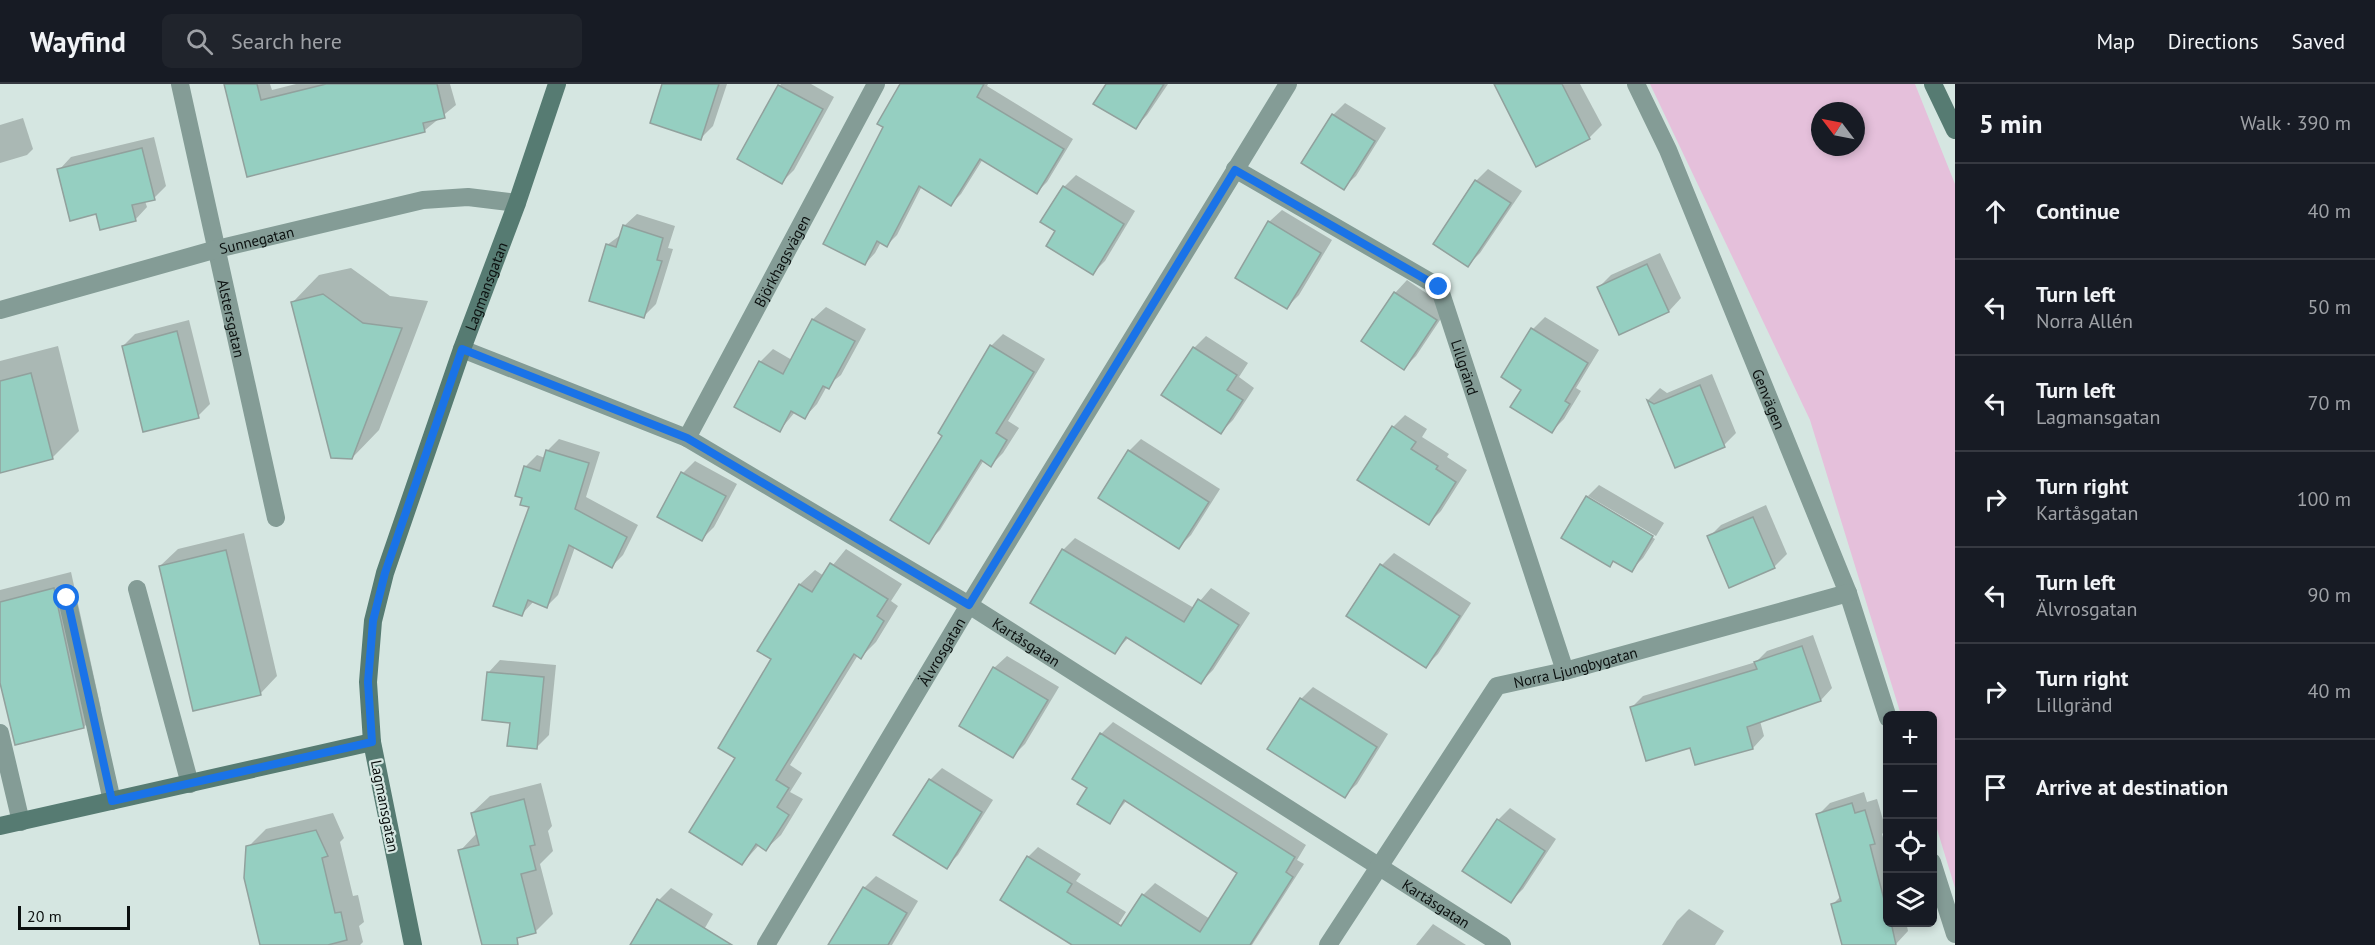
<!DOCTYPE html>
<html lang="en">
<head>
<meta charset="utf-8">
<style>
  :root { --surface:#171b24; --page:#20242c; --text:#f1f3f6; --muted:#9ea1a6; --line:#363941 }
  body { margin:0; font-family:"PT Sans",sans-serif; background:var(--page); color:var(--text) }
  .controls { position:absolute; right:18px; bottom:18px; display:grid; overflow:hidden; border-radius:9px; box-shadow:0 3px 9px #0003 }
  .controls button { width:54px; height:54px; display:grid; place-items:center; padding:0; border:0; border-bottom:2px solid var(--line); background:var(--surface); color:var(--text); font:30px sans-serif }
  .compass { position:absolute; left:1811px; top:18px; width:54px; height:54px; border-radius:50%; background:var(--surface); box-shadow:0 3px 9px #0003; rotate:302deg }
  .scale { position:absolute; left:18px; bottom:15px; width:112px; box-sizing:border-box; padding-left:6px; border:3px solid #0b100f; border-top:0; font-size:16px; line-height:21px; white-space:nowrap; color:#0b100f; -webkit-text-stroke:4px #d5e6e1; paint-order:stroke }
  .stop { position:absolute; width:18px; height:18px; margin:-14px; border:4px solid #1a73e8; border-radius:50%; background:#fff }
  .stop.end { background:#1a73e8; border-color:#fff; box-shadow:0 2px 6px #0008 }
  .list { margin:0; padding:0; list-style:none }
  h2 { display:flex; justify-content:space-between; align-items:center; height:78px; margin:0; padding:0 24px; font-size:26px }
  h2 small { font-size:20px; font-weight:400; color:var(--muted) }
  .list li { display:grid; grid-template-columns:39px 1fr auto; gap:18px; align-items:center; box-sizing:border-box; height:96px; padding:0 24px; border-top:2px solid var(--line) }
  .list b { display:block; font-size:22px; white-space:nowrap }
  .list p { margin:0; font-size:20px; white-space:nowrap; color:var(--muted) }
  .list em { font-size:20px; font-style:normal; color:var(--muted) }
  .icon { flex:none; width:33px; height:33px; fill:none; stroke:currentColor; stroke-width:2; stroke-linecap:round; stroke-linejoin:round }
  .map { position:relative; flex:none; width:1955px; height:861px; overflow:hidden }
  header { display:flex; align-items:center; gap:36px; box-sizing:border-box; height:84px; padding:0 30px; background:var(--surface); border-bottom:2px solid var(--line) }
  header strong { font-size:28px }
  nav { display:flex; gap:33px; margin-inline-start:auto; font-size:21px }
  .search { width:420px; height:54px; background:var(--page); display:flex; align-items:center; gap:15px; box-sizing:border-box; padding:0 21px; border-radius:9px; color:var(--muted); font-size:22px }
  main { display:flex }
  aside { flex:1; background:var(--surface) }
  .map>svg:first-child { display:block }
</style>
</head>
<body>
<header>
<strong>Wayfind</strong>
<div class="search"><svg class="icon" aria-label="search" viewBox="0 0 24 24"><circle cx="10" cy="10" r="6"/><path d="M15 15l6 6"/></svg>Search here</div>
<nav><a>Map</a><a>Directions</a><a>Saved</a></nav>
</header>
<main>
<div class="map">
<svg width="1955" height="861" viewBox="0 0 1955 861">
  <rect width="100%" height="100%" fill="#d5e6e1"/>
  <path fill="#e5c0db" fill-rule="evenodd" d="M1650 0H1915L1955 100V804L1933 732 1932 632 1901 631 1810 336ZM1820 27H1856V63H1820Z"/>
  <g fill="#0003">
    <path d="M224 0H270L272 6 296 0H450L456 21 425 46 248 91Z"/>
    <path d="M664 0H727L713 42 701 54Z"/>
    <path d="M781 0H811L834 13 794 86 782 98 739 75Z"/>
    <path d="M907 0H988L987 2 1073 55 1047 98 1037 108 983 75 961 110 951 120 922 102 897 151 887 161 881 158 875 169 865 180Z"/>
    <path d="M1108 0H1168L1147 31 1135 44Z"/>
    <path d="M1496 0H1580L1602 41 1589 54 1537 81Z"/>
    <path d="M1345 19 1386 44 1356 92 1343 104 1333 31Z"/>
    <path d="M23 34 33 65 27 71 0 79V41Z"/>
    <path d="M154 53 166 102 154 114 145 117 147 123 135 136 97 128 59 86 71 73Z"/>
    <path d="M1488 85 1522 107 1480 169 1468 181 1476 97Z"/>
    <path d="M1076 91 1135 127 1105 177 1093 189 1057 146 1064 103Z"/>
    <path d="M1282 126 1332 156 1299 211 1287 223 1269 138Z"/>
    <path d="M637 130 675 142 668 164 673 165 656 220 644 232 607 161 622 150 624 142Z"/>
    <path d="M1660 169 1681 214 1669 227 1619 249 1599 203 1611 191Z"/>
    <path d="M351 184 390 212 428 217 379 346 352 374 292 219 319 191Z"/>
    <path d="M1407 196 1448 224 1416 272 1404 284 1363 257 1395 209Z"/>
    <path d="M826 223 866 245 841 291 827 302 817 320 805 333 795 328 780 346 736 322 761 277 773 265 792 276 813 235Z"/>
    <path d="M1545 233 1599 266 1576 304 1581 307 1564 335 1552 347 1523 305 1533 245Z"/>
    <path d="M189 236 210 320 198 332 123 262 135 250Z"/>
    <path d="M1003 250 1045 275 1008 337 1019 344 1003 369 991 381 984 376 940 446 928 458 945 352 991 262Z"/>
    <path d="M1206 252 1248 279 1239 293 1254 304 1233 336 1221 348 1194 264Z"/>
    <path d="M58 262 79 347 52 374 0 387V277Z"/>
    <path d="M1712 290 1736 349 1724 361 1676 382 1648 316 1660 304 1667 309Z"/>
    <path d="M1405 331 1427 345 1422 353 1449 370 1447 373 1467 386 1441 427 1429 439 1393 343Z"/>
    <path d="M559 355 600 368 586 413 638 441 623 471 612 482 575 463 558 511 547 522 534 517 522 530 531 422 525 383 537 371 545 374 547 367Z"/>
    <path d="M1141 355 1220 405 1191 451 1179 463 1129 367Z"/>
    <path d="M695 377 737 400 714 443 702 455 683 389Z"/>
    <path d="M1599 401 1664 439 1656 452 1588 412V415L1655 455 1643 474 1631 486 1614 476 1609 481 1587 413Z"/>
    <path d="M1766 421 1787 470 1774 483 1730 502 1709 453 1721 441Z"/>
    <path d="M244 449 277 592 260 610 160 482 178 465Z"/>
    <path d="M1075 454 1194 524 1211 504 1250 529 1213 586 1201 598 1129 553 1115 568 1063 466Z"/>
    <path d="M846 465 902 500 891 517 898 522 876 558 861 573 858 571 790 681 802 689 790 708 803 715 781 751 766 765 759 761 742 780 737 673 773 574 759 566 800 500 815 486 824 492Z"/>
    <path d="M1394 469 1471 519 1438 570 1426 582 1348 532 1382 481Z"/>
    <path d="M71 488 101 625 84 643 0 592V506Z"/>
    <path d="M1813 551 1832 604 1821 616 1760 637 1764 652 1753 664 1696 679 1691 662 1632 623 1643 612 1756 578 1767 567Z"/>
    <path d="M1007 572 1059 603 1025 660 1013 672 994 584Z"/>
    <path d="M500 576 556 581 549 651 537 663 511 638 488 589Z"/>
    <path d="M1313 603 1388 650 1357 700 1344 712 1301 615Z"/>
    <path d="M1113 638 1306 761 1297 776 1304 780 1252 861H1132L1143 811 1155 799 1210 835 1239 788 1127 716 1109 738 1089 703 1101 650Z"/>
    <path d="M942 684 993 716 958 771 946 783 930 696Z"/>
    <path d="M541 699 552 742 548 747 553 767 540 780 553 830 535 848 460 767 477 749 472 729 490 712Z"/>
    <path d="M1864 708 1867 718 1877 715 1886 746 1882 750 1888 770V838H1906L1908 847 1896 860 1890 861H1844L1833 820 1841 812 1818 731 1830 719Z"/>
    <path d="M1510 724 1556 755 1523 805 1511 817 1498 736Z"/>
    <path d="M333 729 344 754 340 758 353 812 358 811 364 838 359 842 363 858 360 861H261L248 763 266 745Z"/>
    <path d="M1038 763 1081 790 1076 797 1126 828 1105 861H1075L1028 773Z"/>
    <path d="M876 792 918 817 892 861H851L864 804Z"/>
    <path d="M671 804 713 830 695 861H632L659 816Z"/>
    <path d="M1689 825 1724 847 1715 861H1662L1677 837Z"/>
    <path d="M1433 840 1466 861H1416Z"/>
  </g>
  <g fill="#95cfc1" stroke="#91a19d" stroke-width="1.5">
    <path d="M224 0H257L261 16 326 0H437L445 34 423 39 425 48 247 93Z"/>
    <path d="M662 0H719L701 56 650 39Z"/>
    <path d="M900 0H984L977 13 1064 65 1037 110 980 75 951 122 919 102 887 163 877 157 865 181 823 160 883 43 877 40Z"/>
    <path d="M1106 0H1164L1136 45 1093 20Z"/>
    <path d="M1494 0H1562L1590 55 1536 83Z"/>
    <path d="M778 1 823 25 782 100 737 75Z"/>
    <path d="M1332 30 1375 57 1344 106 1301 79Z"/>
    <path d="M142 64 155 116 132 121 136 137 100 146 96 130 70 137 57 85Z"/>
    <path d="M1475 96 1511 119 1468 183 1433 160Z"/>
    <path d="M1063 102 1124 140 1093 191 1046 162 1055 147 1040 138Z"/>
    <path d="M1268 137 1321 169 1287 225 1235 194Z"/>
    <path d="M623 141 663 154 657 176 662 177 644 234 589 217 606 160 616 163Z"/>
    <path d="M1647 180 1669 228 1619 251 1597 203Z"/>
    <path d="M1394 208 1437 236 1404 286 1361 257Z"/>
    <path d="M323 210 363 239 402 244 352 375 331 374 291 218Z"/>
    <path d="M812 235 855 257 829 305 823 302 805 335 791 327 780 348 734 323 759 277 783 290Z"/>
    <path d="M1531 244 1588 279 1565 317 1570 320 1552 349 1510 323 1521 306 1501 293Z"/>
    <path d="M177 247 199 334 143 348 122 262Z"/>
    <path d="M990 261 1034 288 996 349 1007 356 991 383 981 376 929 460 890 436 942 352 938 349Z"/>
    <path d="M1193 263 1237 291 1227 306 1243 316 1221 350 1161 311Z"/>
    <path d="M31 289 53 375 0 389V297Z"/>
    <path d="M1700 301 1725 363 1675 384 1647 316 1654 320Z"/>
    <path d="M1392 342 1416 358 1411 365 1438 382 1436 385 1456 398 1429 441 1357 396Z"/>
    <path d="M546 366 589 379 575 425 627 453 612 484 569 461 547 524 528 516 522 532 493 522 529 423 520 421 522 414 515 412 524 382 540 387Z"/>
    <path d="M1128 366 1209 418 1179 465 1098 414Z"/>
    <path d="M681 388 726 412 702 457 657 433Z"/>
    <path d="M1586 412 1653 452 1632 488 1613 477 1610 483 1561 454Z"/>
    <path d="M1753 433 1775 484 1729 504 1707 452Z"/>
    <path d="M1062 465 1184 538 1198 515 1239 541 1201 600 1126 553 1115 570 1030 519Z"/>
    <path d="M226 466 261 611 193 627 159 482Z"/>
    <path d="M830 479 888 515 877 532 884 537 861 575 854 570 776 696 789 704 777 723 789 731 766 767 756 760 742 781 689 748 735 674 718 664 771 575 757 567 799 500 812 508Z"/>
    <path d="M1380 480 1460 532 1426 584 1346 532Z"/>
    <path d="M54 504 84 644 15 661 0 599V518Z"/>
    <path d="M1802 562 1821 617 1747 643 1753 665 1695 681 1690 664 1646 677 1630 623 1757 585 1754 578Z"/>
    <path d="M993 583 1048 616 1013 674 959 642Z"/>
    <path d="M487 588 544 593 537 665 507 662 510 639 482 636Z"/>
    <path d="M1300 614 1377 663 1345 714 1267 665Z"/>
    <path d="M1100 649 1295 773 1286 788 1293 793 1250 861H1072L1000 816 1027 772 1072 800 1067 808 1121 842 1142 810 1200 848 1237 789 1124 716 1110 740 1077 720 1087 704 1072 695Z"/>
    <path d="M929 695 982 728 947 785 893 751Z"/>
    <path d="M524 715 535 761 530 762 536 786 521 790 536 849 517 854 518 861H482L458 766 479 761 471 729Z"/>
    <path d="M1852 719 1855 729 1865 726 1875 760 1870 761 1887 827V838H1891L1896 861H1842L1831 820 1841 817 1816 730Z"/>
    <path d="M1497 735 1545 767 1511 819 1462 787Z"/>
    <path d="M316 746 328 772 322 774 335 829 341 828 347 856 328 861H260L244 794 246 762Z"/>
    <path d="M863 803 907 829 888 861H828Z"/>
    <path d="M657 815 732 861H630Z"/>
  </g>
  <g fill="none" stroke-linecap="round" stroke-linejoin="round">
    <g stroke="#849c96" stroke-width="18">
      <path d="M137 505 190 700"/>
      <path d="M67 515 112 717"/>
      <path d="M0 649 21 738"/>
    </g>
    <g stroke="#849c96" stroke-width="18">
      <path id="s1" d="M180 0 276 434"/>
      <path id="s2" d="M1636 0 1668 66 1848 509 1888 634"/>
      <path id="s3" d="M1235 85 1439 203 1565 587"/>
      <path id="s4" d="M0 226 217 165 423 116 468 113 517 119"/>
      <path id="s5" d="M462 265 687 354 969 521 1502 861"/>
      <path id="s6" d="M687 354 876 0"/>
      <path d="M1932 778 1955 850"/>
      <path id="s7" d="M766 861 969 521 1288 0"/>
      <path id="s8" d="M1328 861 1497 602 1565 587 1848 509"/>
    </g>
    <g stroke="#567b72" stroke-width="18">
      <path d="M1933 0 1955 46"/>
      <path d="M0 742 372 658"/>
      <path id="s9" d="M413 861 372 658 368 598 373 537 385 489 462 265 517 119 557 0"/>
    </g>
  </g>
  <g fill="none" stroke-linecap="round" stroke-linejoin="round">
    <path stroke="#1a73e8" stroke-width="8" d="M67 514 112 717 372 658 368 598 373 537 385 489 462 265 687 354 969 521 1235 86 1439 203"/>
  </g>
  <g text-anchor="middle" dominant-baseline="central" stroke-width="4.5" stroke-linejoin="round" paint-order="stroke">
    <g font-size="15" fill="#0b100f" stroke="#d5e6e1">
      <text stroke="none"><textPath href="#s4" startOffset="266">Sunnegatan</textPath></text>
      <text stroke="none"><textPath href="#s6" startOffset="201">Björkhagsvägen</textPath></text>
      <text stroke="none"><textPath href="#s9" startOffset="682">Lagmansgatan</textPath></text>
      <text stroke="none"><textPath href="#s1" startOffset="240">Alstersgatan</textPath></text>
      <text stroke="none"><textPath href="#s3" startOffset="320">Lillgränd</textPath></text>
      <text stroke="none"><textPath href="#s2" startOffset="342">Genvägen</textPath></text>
      <text stroke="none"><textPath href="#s5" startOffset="638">Kartåsgatan</textPath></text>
      <text stroke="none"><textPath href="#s7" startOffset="342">Älvrosgatan</textPath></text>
      <text stroke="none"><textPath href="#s8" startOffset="390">Norra Ljungbygatan</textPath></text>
      <text transform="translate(385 722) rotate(79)">Lagmansgatan</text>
      <text stroke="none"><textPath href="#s5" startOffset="1124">Kartåsgatan</textPath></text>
    </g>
  </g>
</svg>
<div class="controls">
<button>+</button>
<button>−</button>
<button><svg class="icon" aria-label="locate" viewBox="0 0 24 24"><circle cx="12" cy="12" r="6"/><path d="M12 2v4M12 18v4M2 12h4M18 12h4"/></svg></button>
<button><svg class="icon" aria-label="layers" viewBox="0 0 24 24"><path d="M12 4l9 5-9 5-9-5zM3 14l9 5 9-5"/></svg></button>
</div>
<svg class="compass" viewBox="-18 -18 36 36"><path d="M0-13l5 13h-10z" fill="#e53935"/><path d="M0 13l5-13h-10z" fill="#9ea1a6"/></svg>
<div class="scale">20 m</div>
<div class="stop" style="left:67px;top:514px"></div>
<div class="stop end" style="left:1439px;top:203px"></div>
</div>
<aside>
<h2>5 min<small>Walk · 390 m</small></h2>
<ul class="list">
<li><svg class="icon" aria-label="ahead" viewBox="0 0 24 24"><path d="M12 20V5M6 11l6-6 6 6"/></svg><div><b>Continue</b></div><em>40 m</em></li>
<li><svg class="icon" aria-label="left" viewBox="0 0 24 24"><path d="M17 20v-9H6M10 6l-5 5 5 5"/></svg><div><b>Turn left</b><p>Norra Allén</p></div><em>50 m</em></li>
<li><svg class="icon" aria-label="left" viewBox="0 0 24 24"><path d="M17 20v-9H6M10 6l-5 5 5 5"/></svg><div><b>Turn left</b><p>Lagmansgatan</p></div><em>70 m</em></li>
<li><svg class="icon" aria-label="right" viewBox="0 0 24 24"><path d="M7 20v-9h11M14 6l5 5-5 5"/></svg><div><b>Turn right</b><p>Kartåsgatan</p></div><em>100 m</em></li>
<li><svg class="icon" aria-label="left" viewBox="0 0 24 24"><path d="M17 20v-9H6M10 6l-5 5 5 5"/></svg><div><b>Turn left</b><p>Älvrosgatan</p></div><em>90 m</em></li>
<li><svg class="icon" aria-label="right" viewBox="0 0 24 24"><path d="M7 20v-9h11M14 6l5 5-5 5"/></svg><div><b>Turn right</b><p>Lillgränd</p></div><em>40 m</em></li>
<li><svg class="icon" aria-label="arrive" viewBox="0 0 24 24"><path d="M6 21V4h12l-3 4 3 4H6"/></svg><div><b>Arrive at destination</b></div></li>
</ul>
</aside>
</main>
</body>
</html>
